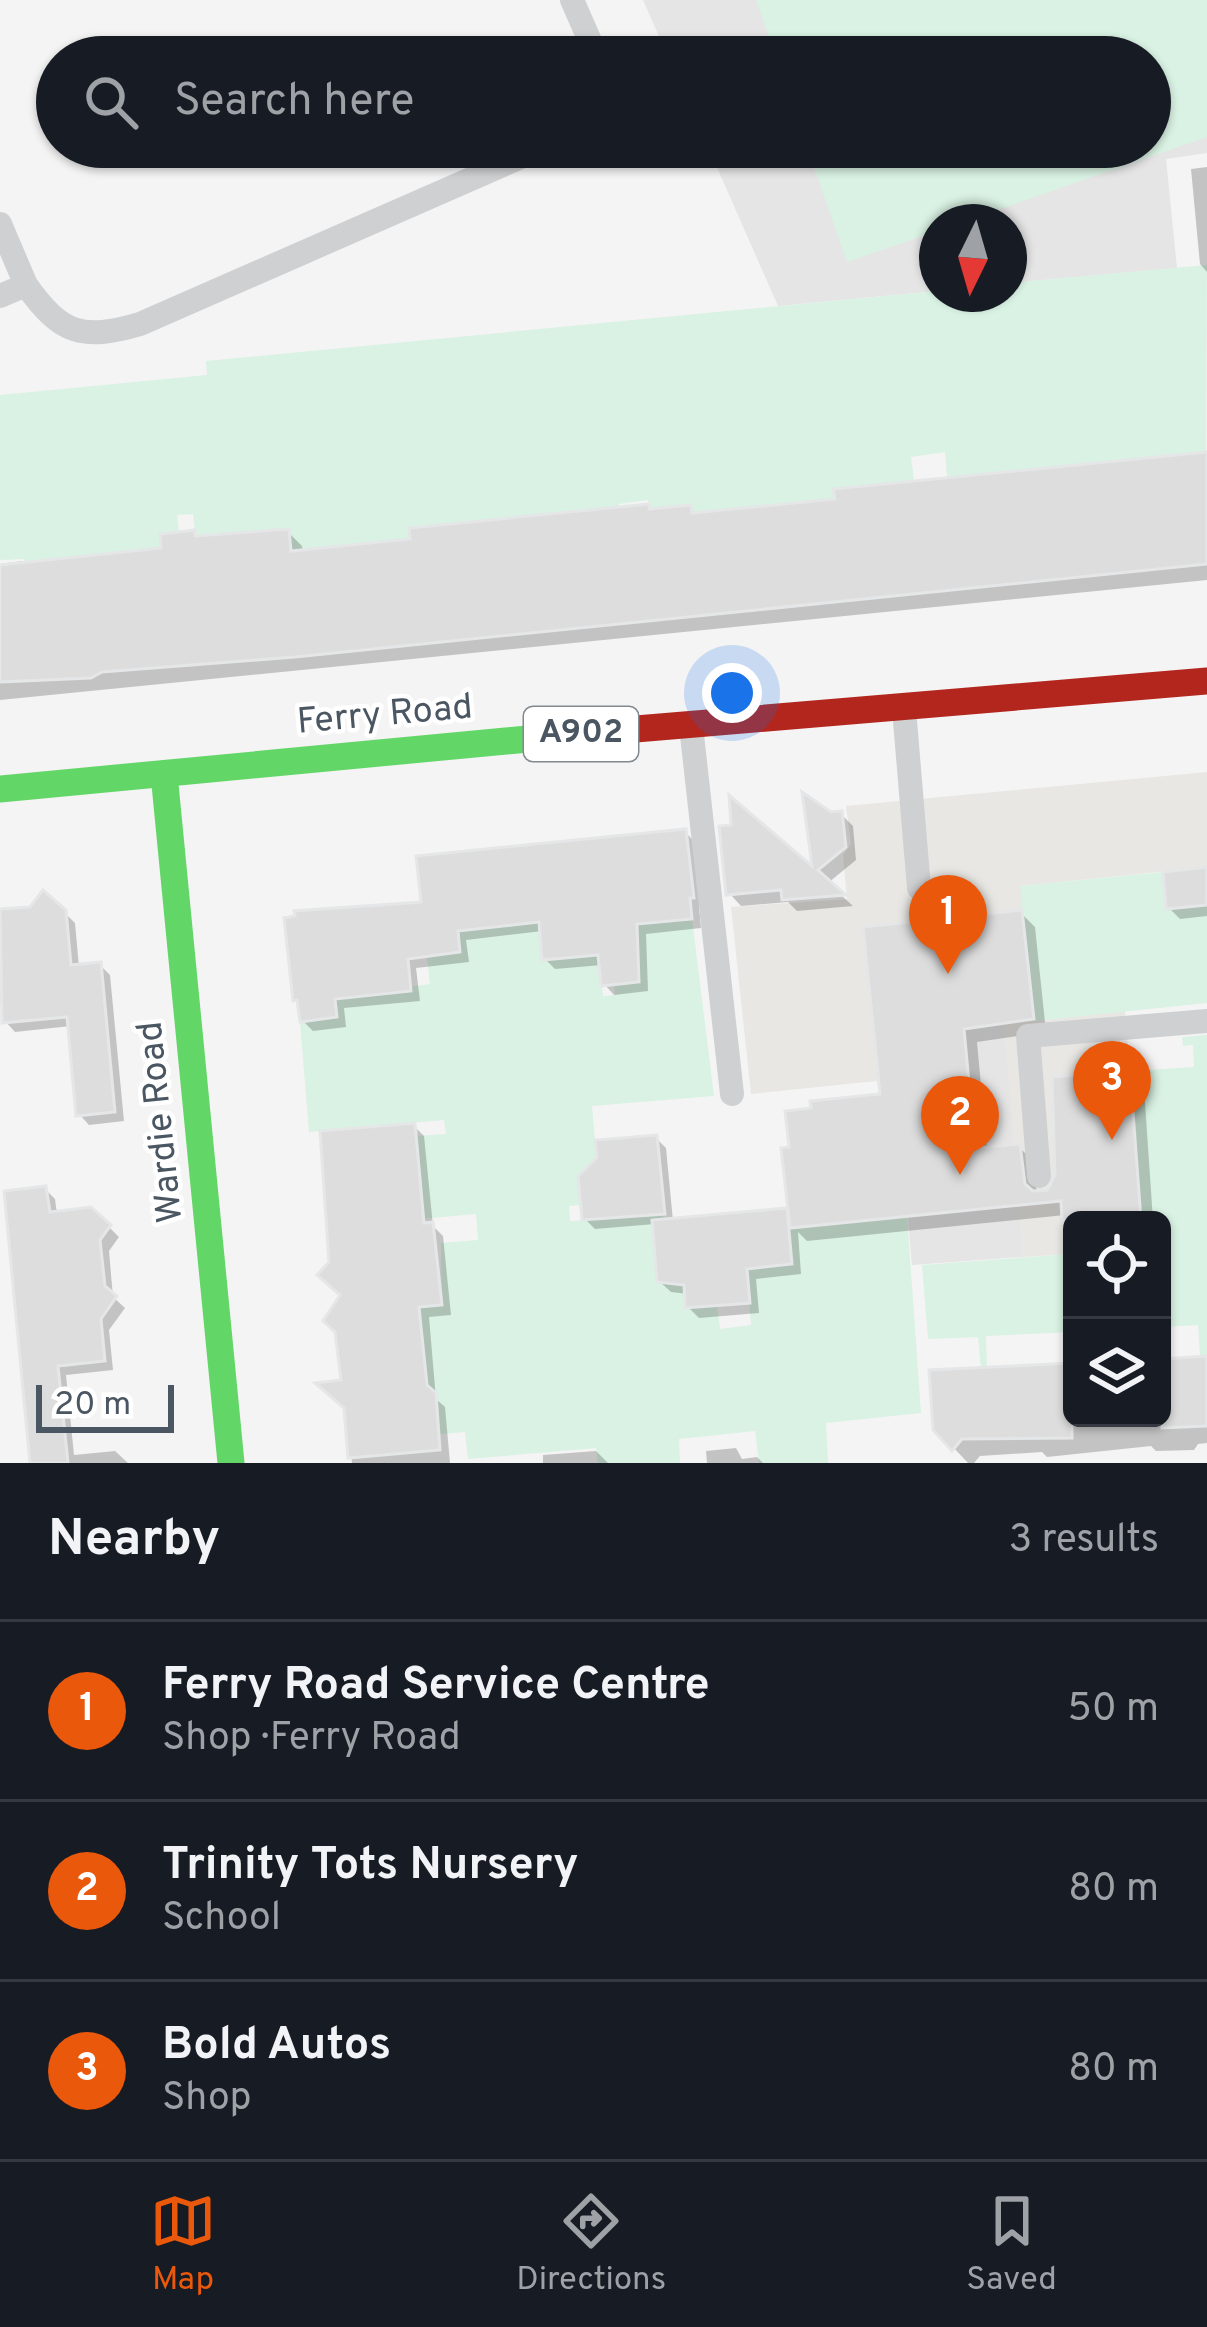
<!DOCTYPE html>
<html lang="en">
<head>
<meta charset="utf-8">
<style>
  :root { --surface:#171b24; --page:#20242c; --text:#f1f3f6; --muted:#9ea1a6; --line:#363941; --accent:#ea580c }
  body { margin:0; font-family:Overpass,sans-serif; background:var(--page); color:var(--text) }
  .controls { position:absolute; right:36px; bottom:36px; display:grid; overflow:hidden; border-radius:18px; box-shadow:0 3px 9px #0004 }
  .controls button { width:108px; height:108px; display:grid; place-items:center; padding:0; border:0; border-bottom:3px solid var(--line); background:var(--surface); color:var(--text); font:60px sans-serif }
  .compass { position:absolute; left:919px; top:204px; width:108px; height:108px; border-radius:50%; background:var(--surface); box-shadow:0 3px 9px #0004; rotate:185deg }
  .scale { position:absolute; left:36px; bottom:30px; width:138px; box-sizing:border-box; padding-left:12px; border:6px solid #4a5661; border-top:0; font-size:33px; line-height:42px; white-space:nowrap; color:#4a5661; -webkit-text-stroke:9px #fff; paint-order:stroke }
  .you { position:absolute; left:732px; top:693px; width:42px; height:42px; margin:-30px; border:9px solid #fff; border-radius:50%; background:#1a73e8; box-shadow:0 0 0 18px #1a73e833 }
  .badge { display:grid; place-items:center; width:78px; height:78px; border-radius:50%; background:var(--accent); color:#fff; font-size:39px; font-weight:700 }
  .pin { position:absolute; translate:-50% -99px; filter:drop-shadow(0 3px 6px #0008) }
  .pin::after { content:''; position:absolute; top:63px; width:42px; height:36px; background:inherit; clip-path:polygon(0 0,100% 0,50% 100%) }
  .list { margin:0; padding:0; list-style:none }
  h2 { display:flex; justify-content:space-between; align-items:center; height:156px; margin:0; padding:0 48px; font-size:51px }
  h2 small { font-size:39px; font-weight:400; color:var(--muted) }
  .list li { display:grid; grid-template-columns:78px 1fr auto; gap:36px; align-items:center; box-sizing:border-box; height:180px; padding:0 48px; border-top:3px solid var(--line) }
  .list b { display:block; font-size:45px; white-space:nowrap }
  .list p { margin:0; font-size:39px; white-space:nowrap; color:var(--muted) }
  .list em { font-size:39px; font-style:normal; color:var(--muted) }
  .icon { flex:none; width:66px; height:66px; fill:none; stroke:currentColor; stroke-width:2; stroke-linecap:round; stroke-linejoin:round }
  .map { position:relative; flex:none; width:1207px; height:1463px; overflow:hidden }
  .search { position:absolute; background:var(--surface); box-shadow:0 3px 9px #0004; left:36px; right:36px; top:36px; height:132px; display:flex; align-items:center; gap:30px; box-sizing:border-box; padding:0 42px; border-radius:66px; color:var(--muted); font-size:45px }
  .sheet { height:696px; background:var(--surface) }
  nav { display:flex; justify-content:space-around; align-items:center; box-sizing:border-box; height:168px; border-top:3px solid var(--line); background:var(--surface); font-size:33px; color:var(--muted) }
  nav a { display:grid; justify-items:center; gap:6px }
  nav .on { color:var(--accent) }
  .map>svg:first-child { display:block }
</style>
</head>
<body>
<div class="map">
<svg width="1207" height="1463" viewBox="0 0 1207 1463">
  <rect width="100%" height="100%" fill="#f4f4f4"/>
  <path fill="#e8e7e3" d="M1207 772V867L1021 886 1034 1021 1125 1011 1141 1220H1072V1254L1023 1257 1003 1025 896 1079 751 1094 731 907 847 899 843 855 851 844 846 806Z"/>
  <g fill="#e6e5e6">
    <path d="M643 0H1207V153L1166 159 1177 268 1009 283V222H937V291L778 306 708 147H1150V57H668Z"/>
    <path d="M1004 1025 1023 1257 912 1265 892 1037Z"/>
  </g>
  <g fill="#d9f2e3">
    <path d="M756 0H1207V137L963 222H937V231L847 262 807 147H1150V57H776Z"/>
    <path d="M1207 265 1206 472 1153 477 1151 457 1104 461 1105 483 1054 486 1052 467 1005 471 1006 490 957 497 955 477H947L945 452 911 457 914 480 858 496 856 486 834 488 835 499 715 511 696 553 690 505 658 508 650 517 648 500 619 504 621 533 278 654 267 531 249 532 200 581 193 514 177 515 179 532 160 534 164 585 27 598 24 559 0 560V395L207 375 206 361 937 291V294H1009V283Z"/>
    <path d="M1163 872 1166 909 1207 899V1003L1034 1021 1020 886Z"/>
    <path d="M539 919 543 960 563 958 597 943 603 996 615 995 614 981 640 960 632 924 692 919 714 1096 592 1106 598 1175 581 1205 569 1206 570 1221 602 1219 600 1192 615 1174 661 1170 665 1250 654 1252 657 1282 684 1285 686 1308 717 1305 720 1329 751 1325 742 1212 753 1210 755 1230 792 1264 789 1228 907 1215 921 1413 826 1423 828 1463H759L755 1431 679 1439 680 1463H598L596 1448 468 1459 465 1432 431 1435 341 1380 336 1338 396 1310 442 1305 441 1243 478 1240 476 1214 398 1221 416 1136 446 1134 444 1120 309 1132 300 1022 337 1017 335 996 410 991V987L430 984 423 923 446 954 460 952 458 931Z"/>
    <path d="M1207 1035V1357H1200L1198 1325 1162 1327V1220H1141L1131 1071 1194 1067 1193 1045 1183 1046 1182 1037Z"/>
    <path d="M1072 1254V1332L986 1336 987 1368H981L978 1337 928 1339 922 1265Z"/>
  </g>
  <g fill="#0003">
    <path d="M1207 167V272L1200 264 1191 169Z"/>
    <path d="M1207 453V580L0 700V564L23 561 27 566 164 551 194 533 199 539 288 532 302 546 303 553 414 542 648 507 652 512 690 508 697 515 838 501Z"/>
    <path d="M841 814 853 826 856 860 828 883 853 906 797 911 788 902 741 906 729 893 816 873 830 816Z"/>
    <path d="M685 832 695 842 702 907H699L701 928 646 934 648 991 614 995 604 984 602 965 555 969 545 959 543 931 466 940 469 962 416 968 420 1001 344 1008 346 1027 313 1031 302 1020 301 1004 296 1000 424 904Z"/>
    <path d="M1207 870V916L1180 919 1169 908Z"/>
    <path d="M31 910 64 912 75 923 79 967 100 965 110 975 124 1121 89 1125 79 1114 71 1026 15 1032 5 1021 4 1002H0V912Z"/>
    <path d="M1021 913 1035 927 1046 1032 977 1042 987 1150 1019 1147 1033 1161 1037 1194 1049 1193 1129 1074 1144 1088 1153 1220H1072V1258L1068 1253 1065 1215 807 1241 798 1232 801 1274 756 1279 759 1313 699 1318 688 1307V1294L671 1292 659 1281 655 1224 595 1229 585 1219 656 1138 666 1148 673 1221 786 1211 791 1216Z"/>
    <path d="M414 1126 424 1136 433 1226 443 1236 451 1315 429 1317 436 1399 445 1407 450 1463H352L344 1383V1295Z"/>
    <path d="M45 1189 55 1199 57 1214 109 1227 119 1237 109 1251 113 1297 125 1308 109 1330 113 1370 66 1375 74 1455 115 1451 128 1463H33Z"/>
    <path d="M1207 1360V1443L1198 1444 1194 1450 1156 1451 1151 1446 1047 1457 1042 1452 980 1456 974 1463H968L936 1429 1072 1366V1418H1162V1362Z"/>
    <path d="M736 1448 742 1459 757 1457 763 1463H707L706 1451Z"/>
    <path d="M596 1451 608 1463H543V1455Z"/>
  </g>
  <g fill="#ddddde" stroke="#e5e6e7" stroke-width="3">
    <path d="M1207 452V564L295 657 102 672 91 678 0 682V565L161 548 160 534 195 530V536L289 529 291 551 410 539 409 528 649 504V509L691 505 692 513 743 508 835 499 833 489Z"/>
    <path d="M802 792 831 812 842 811 846 847 818 870 846 895 782 900 781 890 726 895 719 826 731 825 729 795 812 866Z"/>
    <path d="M686 829 694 898H690L692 919 637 924 639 982 601 986 598 955 542 960 539 922 458 931 460 952 408 959 411 991 335 999 337 1017 300 1022 297 1000 293 1001 284 918 295 916 294 911 421 902 416 856Z"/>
    <path d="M1207 867V905L1166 909 1163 872Z"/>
    <path d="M43 890 66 910 71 965 101 962 115 1112 76 1116 67 1017 2 1023 0 909 30 907Z"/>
    <path d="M1022 910 1034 1019 964 1029 975 1148 1020 1144 1025 1184 1033 1191 1047 1190 1055 1175 1052 1077 1130 1071 1141 1220H1062L1061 1201 790 1228 781 1148 789 1147 785 1111 811 1108 810 1101 880 1094 863 927Z"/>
    <path d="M415 1123 424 1223 433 1222 442 1305 419 1307 427 1385 436 1393 440 1450 348 1458 344 1408 315 1383 341 1380 335 1332 323 1321 340 1295 317 1275 329 1262 320 1131Z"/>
    <path d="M657 1135 665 1214 582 1220 578 1176 597 1157 595 1140Z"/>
    <path d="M46 1186 50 1212 91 1207 111 1225 100 1240 105 1286 117 1296 101 1319 105 1361 58 1366 68 1463H30L4 1191Z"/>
    <path d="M787 1208 792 1264 747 1269 750 1303 685 1308 684 1285 657 1282 652 1220Z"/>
    <path d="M1207 1356V1426L1162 1428V1359Z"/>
    <path d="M1072 1363V1438L962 1439 952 1451 933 1430 929 1370Z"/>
  </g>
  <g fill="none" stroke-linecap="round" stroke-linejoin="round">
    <g stroke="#ced0d2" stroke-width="24">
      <path d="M572 0 597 57"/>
      <path d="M0 224 26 285"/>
      <path d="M0 296 26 285C61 334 82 341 140 324L544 147"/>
      <path d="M904 709 919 888"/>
      <path d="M691 726 732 1094"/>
      <path d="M1039 1176 1028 1036 1207 1021"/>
    </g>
    <g stroke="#63d668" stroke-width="27">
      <path d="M164 774 231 1463"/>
      <path d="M0 789 612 731"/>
    </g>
    <path stroke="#b3261e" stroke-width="27" d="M612 731 1207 681"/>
  </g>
  <g text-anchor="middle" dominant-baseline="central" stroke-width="9" stroke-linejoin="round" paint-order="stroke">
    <rect fill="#fff" stroke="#808990" stroke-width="3" x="524" y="707" width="114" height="54" rx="9"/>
    <g font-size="33" font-weight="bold" fill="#4a5661">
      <text x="581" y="734">A902</text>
    </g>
    <g font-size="36" fill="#4a5661" stroke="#fff">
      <text transform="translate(385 716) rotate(-5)">Ferry Road</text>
      <text transform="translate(162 1122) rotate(-96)">Wardie Road</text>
    </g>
  </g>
</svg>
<div class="controls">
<button><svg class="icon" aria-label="locate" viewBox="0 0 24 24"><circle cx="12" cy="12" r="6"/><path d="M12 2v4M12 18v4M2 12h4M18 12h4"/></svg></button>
<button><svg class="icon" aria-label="layers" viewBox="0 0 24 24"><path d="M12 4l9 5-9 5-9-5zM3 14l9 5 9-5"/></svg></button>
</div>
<svg class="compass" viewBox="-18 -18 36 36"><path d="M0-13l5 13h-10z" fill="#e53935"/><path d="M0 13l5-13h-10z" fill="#9ea1a6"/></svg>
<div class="scale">20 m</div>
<div class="you"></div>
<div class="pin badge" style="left:948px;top:974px">1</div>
<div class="pin badge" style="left:960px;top:1175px">2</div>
<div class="pin badge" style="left:1112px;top:1140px">3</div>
<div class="search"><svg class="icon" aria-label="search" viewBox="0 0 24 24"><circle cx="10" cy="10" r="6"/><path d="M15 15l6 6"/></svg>Search here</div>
</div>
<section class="sheet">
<h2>Nearby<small>3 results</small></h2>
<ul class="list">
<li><span class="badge">1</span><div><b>Ferry Road Service Centre</b><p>Shop · Ferry Road</p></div><em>50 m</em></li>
<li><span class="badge">2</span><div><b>Trinity Tots Nursery</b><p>School</p></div><em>80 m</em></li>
<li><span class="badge">3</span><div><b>Bold Autos</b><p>Shop</p></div><em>80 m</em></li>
</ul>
</section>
<nav>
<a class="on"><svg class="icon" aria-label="map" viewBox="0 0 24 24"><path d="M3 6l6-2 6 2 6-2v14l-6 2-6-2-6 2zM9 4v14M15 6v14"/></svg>Map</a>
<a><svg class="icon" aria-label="directions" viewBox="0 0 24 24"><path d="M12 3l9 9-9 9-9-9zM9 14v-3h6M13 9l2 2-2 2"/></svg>Directions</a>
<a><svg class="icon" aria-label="saved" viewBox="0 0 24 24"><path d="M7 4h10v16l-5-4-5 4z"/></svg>Saved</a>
</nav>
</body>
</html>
